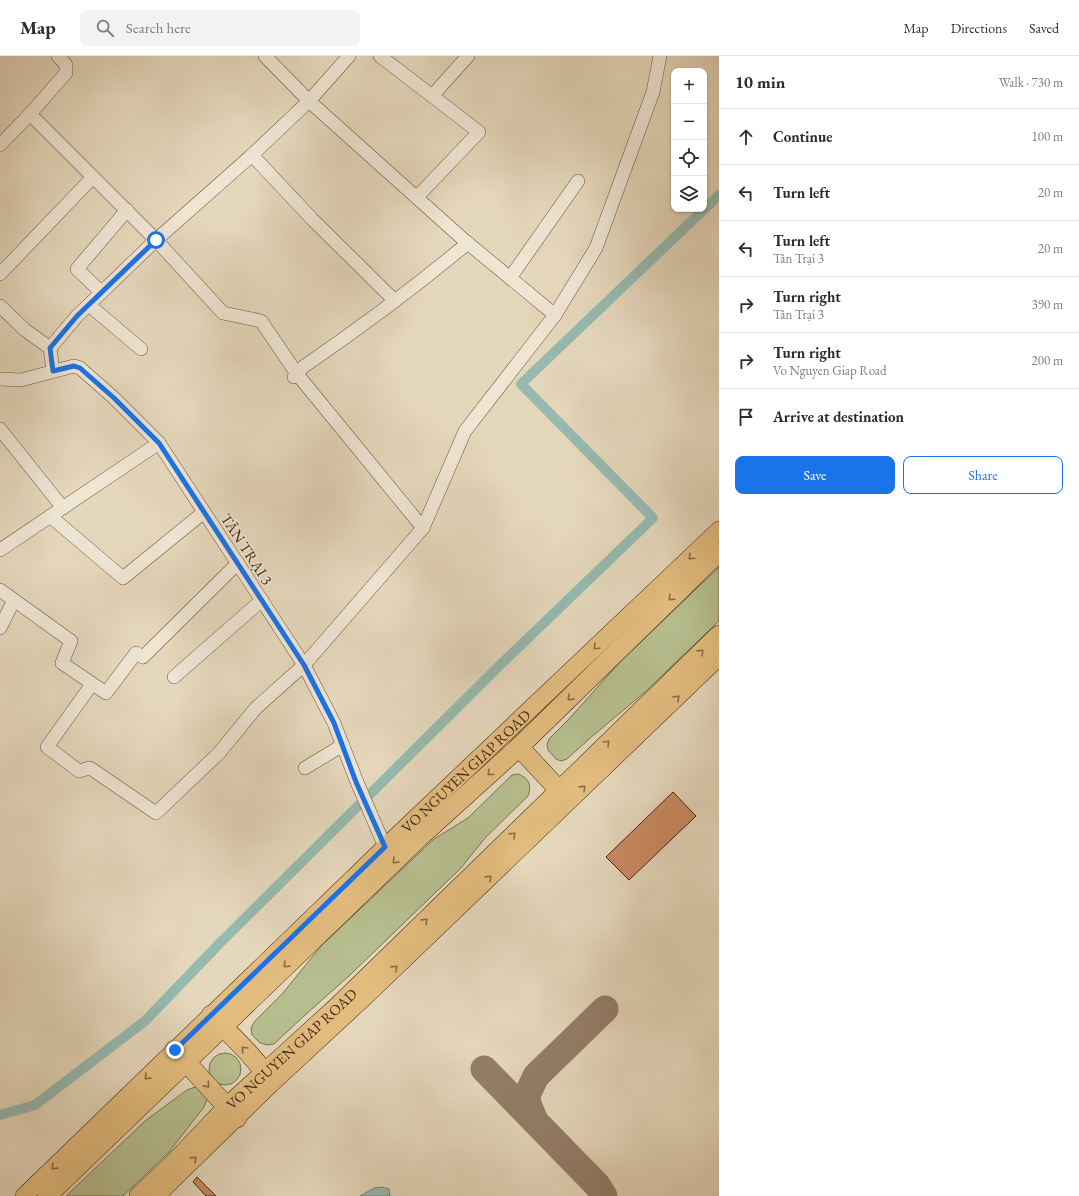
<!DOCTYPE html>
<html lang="en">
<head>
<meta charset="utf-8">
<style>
  :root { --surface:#fff; --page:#f2f2f3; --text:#2b2b33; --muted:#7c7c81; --line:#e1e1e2; --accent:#1a73e8 }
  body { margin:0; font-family:"EB Garamond",serif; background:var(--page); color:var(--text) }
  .controls { position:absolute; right:12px; top:12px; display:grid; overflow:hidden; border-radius:8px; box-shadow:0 1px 3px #0004 }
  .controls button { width:36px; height:36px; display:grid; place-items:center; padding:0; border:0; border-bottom:1px solid var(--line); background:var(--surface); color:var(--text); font:20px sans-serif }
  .stop { position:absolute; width:12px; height:12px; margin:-9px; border:3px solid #1a73e8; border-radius:50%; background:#fff }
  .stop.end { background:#1a73e8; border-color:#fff; box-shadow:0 1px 4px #0008 }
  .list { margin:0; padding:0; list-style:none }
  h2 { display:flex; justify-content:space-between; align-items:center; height:52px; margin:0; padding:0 16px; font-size:17px }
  h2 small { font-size:13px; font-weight:400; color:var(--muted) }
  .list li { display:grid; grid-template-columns:26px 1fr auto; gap:12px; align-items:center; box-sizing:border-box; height:56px; padding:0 16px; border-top:1px solid var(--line) }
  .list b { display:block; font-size:15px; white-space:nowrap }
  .list p { margin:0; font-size:13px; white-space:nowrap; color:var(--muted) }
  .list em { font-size:13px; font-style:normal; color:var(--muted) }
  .actions { display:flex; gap:8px; padding:12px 16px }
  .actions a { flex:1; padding:9px 0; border:1px solid var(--accent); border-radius:8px; text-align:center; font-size:14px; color:var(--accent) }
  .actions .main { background:var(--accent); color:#fff }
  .icon { flex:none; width:22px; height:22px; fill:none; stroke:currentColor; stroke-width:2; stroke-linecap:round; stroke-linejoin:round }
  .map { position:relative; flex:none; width:719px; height:1140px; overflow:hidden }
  header { display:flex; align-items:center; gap:24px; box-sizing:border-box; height:56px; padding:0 20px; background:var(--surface); border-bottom:1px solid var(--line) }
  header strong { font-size:19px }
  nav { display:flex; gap:22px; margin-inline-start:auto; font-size:14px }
  .search { width:280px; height:36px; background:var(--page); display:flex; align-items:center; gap:10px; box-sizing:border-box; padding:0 14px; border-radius:8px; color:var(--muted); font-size:15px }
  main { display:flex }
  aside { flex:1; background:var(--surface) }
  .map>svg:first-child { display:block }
</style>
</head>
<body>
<header>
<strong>Map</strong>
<div class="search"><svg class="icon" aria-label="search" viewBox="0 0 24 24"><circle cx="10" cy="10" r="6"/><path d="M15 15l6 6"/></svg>Search here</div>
<nav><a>Map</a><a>Directions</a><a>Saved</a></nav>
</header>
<main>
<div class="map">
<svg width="719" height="1140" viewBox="0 0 719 1140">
  <rect width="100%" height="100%" fill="#e5d7bb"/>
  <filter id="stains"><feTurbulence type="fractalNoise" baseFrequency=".005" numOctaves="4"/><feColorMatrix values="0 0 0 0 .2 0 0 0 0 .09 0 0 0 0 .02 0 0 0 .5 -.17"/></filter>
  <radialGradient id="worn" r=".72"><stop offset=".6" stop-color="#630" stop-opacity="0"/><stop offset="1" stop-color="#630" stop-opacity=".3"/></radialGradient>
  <g fill="#b6be8f" stroke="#7c7252">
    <path d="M719 511V565L645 636 589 683 567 703 561 705 556 703 548 694 547 689 549 683 569 663 620 606Z"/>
    <path d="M518 718C529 722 532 729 528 740L485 782 461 812 350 919 304 960 274 988 267 989 260 987 252 979 251 972 255 965 283 937 321 890 434 783 468 762 512 719Z"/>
    <circle cx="225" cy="1013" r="16"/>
    <path d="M198 1030 208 1041 204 1051 169 1096 123 1140H66L145 1065 187 1034Z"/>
  </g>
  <path fill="#96bab0" stroke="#747f72" d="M382 1131 389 1133 390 1140H360L374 1132Z"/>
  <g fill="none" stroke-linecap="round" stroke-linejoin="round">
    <path stroke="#96bab0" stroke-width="10" d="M0 1059 35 1049 145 965 218 889 498 611 653 462 521 328 719 139"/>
    <g stroke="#947e68" stroke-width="27">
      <path d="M484 1013 597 1129 604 1140"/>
      <path d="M535 1065 528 1048 527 1039 536 1020 605 953"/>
    </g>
  </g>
  <g fill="#cc8a61" stroke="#422614">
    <path d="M673 736 696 760 629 824 606 801Z"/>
    <path d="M197 1121 216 1140H206L193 1126Z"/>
  </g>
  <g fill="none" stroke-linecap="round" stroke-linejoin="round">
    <g stroke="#6b523e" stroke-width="14">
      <g id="minor">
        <path d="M58 0 66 9V17L30 58 156 184 223 257 261 265 297 318 423 472"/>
        <path d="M265 0 309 45 464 184 555 259"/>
        <path d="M380 0 479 76 417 141"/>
        <path d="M432 40 468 0"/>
        <path d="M0 89 30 58"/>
        <path d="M252 99 312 163 395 245"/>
        <path d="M0 218 93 121"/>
        <path d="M510 222 578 125"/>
        <path d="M101 236 77 213 127 154"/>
        <path d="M89 249 141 293"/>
        <path d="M0 250 25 274 50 292"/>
        <path d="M53 315 50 292 77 260 156 184 252 99 309 45 349 0"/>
        <path d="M294 321 303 311C360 272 415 231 468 187"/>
        <path d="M0 323 21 324 74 310 80 312 114 342 159 387 304 609 334 667 357 726 385 791"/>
        <path d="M0 373 63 452"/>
        <path d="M50 460 123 522 204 456"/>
        <path d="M0 494 159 387"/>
        <path d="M0 534 71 585 62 607 106 637 136 597 143 601 238 507"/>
        <path d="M0 572 14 544"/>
        <path d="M174 621 262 544"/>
        <path d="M92 628 47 691 79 715 90 712 156 757 219 697 256 652 304 609 423 472 465 375 555 259 596 192 653 36 660 0"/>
        <path d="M305 712 343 689"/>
      </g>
    </g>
    <g stroke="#422614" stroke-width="18">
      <g id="major">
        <path id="s1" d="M24 1140 385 791 719 474"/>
        <path d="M156 1140 271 1028 367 939 719 601"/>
      </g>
    </g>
    <g stroke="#422614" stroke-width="20">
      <g id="highway">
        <path d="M519 691 559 734"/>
        <path d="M211 959C232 980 255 1001 271 1026"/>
        <path d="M175 994 237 1062"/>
        <path d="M47 1140 423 778 519 691 719 496"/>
        <path id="s2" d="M139 1140 175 1106 227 1051 337 951 719 579"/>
      </g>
    </g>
    <use href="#minor" stroke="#eee5d3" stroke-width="13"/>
    <use href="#major" stroke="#e2bc7e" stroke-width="17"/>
    <use href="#highway" stroke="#e2bc7e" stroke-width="19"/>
  </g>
  <defs><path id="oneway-chevron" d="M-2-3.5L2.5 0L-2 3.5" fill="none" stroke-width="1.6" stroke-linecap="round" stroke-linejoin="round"/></defs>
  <g stroke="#8a6a44">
    <use href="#oneway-chevron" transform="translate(691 501) rotate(137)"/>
    <use href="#oneway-chevron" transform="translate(671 542) rotate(136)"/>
    <use href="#oneway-chevron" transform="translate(596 591) rotate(137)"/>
    <use href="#oneway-chevron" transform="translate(701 596) rotate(-44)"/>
    <use href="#oneway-chevron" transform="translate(570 642) rotate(136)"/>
    <use href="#oneway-chevron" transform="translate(677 642) rotate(-44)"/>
    <use href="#oneway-chevron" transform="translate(607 687) rotate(-45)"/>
    <use href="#oneway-chevron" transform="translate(490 717) rotate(138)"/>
    <use href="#oneway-chevron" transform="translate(583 732) rotate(-44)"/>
    <use href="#oneway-chevron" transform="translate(513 779) rotate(-44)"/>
    <use href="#oneway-chevron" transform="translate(395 805) rotate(136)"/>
    <use href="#oneway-chevron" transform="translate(489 822) rotate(-44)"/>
    <use href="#oneway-chevron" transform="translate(425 865) rotate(-44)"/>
    <use href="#oneway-chevron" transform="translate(286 909) rotate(136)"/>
    <use href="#oneway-chevron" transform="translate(395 912) rotate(-44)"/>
    <use href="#oneway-chevron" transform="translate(244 993) rotate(-133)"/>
    <use href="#oneway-chevron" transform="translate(147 1021) rotate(136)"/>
    <use href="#oneway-chevron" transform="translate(207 1029) rotate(48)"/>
    <use href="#oneway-chevron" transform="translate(194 1103) rotate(-44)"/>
    <use href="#oneway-chevron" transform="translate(54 1111) rotate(136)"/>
  </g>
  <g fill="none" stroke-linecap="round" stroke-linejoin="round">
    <path stroke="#1a73e8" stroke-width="5" d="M156 184 77 260 50 292 53 315 74 310 80 312 114 342 159 387 304 609 334 667 356 726 385 791 175 994"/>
  </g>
  <g text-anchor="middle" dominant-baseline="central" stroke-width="3" stroke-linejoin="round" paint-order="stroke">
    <g font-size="15" fill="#422614" stroke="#eee5d3">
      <text transform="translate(247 493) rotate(57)">TÂN TRẠI 3</text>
      <text stroke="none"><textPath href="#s1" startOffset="613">VO NGUYEN GIAP ROAD</textPath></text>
      <text stroke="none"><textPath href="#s2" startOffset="212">VO NGUYEN GIAP ROAD</textPath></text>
    </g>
  </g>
  <rect width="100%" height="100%" filter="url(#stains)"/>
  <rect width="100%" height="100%" fill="url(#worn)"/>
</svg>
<div class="controls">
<button>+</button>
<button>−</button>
<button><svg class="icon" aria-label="locate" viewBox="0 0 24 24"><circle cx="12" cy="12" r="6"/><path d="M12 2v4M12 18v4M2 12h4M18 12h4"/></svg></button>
<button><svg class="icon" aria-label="layers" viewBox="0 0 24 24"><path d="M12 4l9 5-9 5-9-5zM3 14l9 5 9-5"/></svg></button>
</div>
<div class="stop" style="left:156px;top:184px"></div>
<div class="stop end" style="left:175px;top:994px"></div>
</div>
<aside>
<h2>10 min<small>Walk · 730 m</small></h2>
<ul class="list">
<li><svg class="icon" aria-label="ahead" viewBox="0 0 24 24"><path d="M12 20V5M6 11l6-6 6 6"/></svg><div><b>Continue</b></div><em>100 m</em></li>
<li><svg class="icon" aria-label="left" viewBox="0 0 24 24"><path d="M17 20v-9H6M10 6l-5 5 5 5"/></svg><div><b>Turn left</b></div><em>20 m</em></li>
<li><svg class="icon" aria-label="left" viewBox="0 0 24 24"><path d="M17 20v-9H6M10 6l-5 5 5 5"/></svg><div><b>Turn left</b><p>Tân Trại 3</p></div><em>20 m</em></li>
<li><svg class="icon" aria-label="right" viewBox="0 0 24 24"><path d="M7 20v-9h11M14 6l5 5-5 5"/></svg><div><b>Turn right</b><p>Tân Trại 3</p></div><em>390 m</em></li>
<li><svg class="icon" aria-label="right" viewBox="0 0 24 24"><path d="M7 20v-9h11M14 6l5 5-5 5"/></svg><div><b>Turn right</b><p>Vo Nguyen Giap Road</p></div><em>200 m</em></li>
<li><svg class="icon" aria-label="arrive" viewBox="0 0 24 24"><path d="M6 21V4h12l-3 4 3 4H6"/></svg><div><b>Arrive at destination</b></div></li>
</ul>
<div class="actions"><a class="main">Save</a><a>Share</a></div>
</aside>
</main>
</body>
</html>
